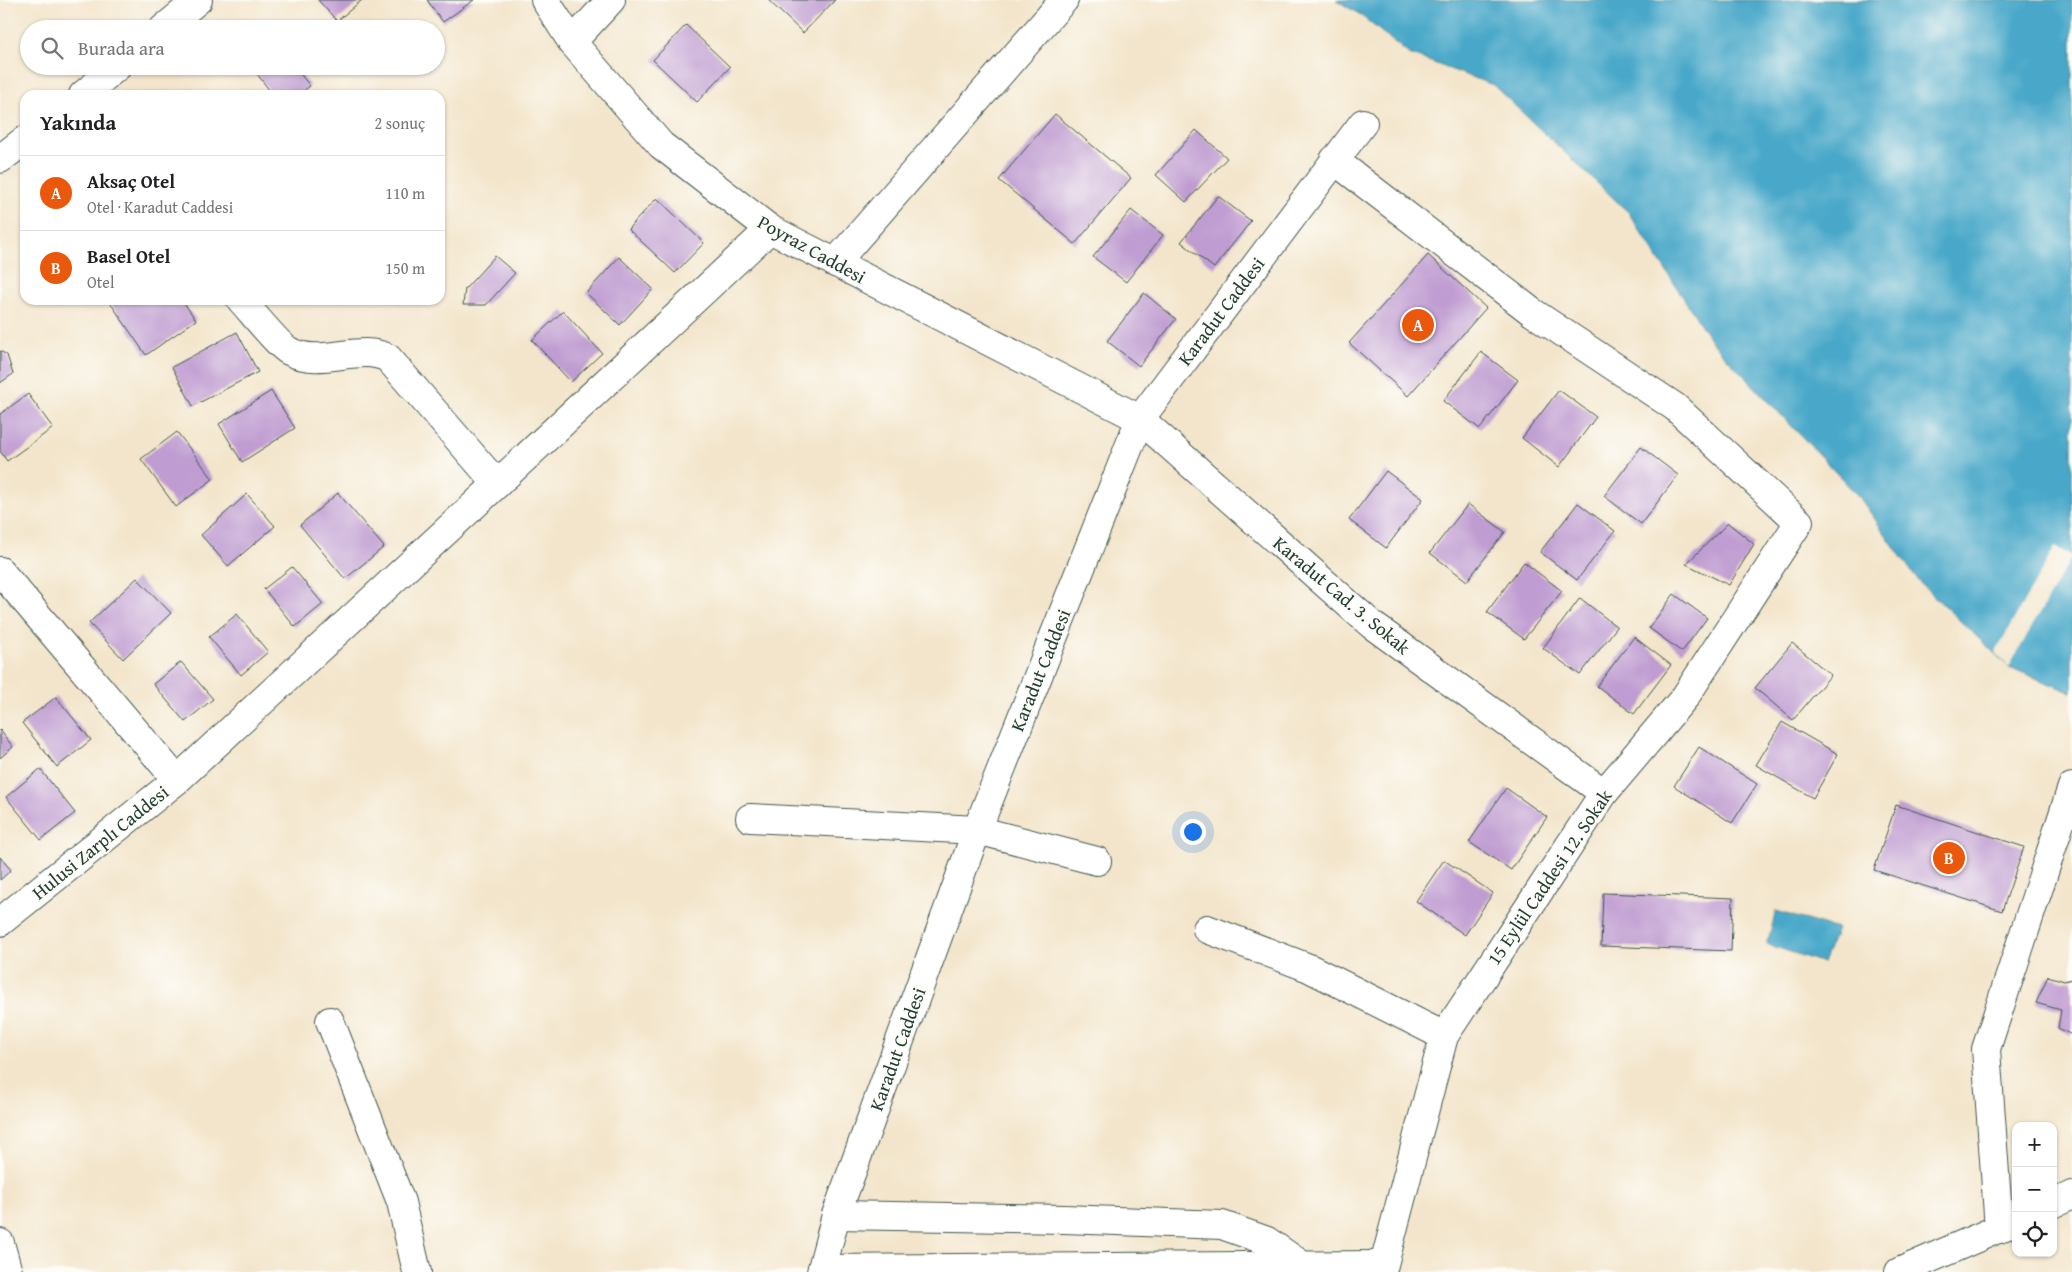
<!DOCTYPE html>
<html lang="tr">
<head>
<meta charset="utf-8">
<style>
  :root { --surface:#fff; --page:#f2f2f2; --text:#202124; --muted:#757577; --line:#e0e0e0; --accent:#ea580c }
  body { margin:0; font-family:"Gentium Book Plus",serif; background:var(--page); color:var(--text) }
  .controls { position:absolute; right:15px; bottom:15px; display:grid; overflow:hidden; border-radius:10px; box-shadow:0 1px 4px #0004 }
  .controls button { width:45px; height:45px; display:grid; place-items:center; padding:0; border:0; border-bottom:1px solid var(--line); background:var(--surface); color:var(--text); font:25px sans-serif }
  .you { position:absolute; left:1192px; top:831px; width:18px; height:18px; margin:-12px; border:4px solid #fff; border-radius:50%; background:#1a73e8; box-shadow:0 0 0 8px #1a73e833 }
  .badge { display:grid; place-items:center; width:32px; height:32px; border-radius:50%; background:var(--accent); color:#fff; font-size:16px; font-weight:700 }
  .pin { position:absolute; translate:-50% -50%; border:2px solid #fff; box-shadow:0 1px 5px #0006 }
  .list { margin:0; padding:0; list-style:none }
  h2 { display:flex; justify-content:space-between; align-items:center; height:65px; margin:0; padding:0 20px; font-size:21px }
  h2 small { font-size:16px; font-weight:400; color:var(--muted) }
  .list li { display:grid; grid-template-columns:32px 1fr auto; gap:15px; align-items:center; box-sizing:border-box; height:75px; padding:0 20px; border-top:1px solid var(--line) }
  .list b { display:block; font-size:19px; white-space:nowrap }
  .list p { margin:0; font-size:16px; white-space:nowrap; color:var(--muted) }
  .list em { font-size:16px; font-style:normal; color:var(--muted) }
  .icon { flex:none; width:28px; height:28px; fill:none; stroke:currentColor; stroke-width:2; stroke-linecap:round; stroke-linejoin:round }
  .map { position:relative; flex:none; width:2072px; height:1272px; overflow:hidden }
  .search { position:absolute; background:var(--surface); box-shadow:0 1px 4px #0004; left:20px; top:20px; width:425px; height:55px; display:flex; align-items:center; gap:12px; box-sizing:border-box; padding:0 18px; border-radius:28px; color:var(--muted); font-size:19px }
  .panel { position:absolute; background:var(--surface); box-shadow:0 1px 4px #0004; left:20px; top:90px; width:425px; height:215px; border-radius:15px }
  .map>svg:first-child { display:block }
</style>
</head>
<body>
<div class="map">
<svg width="2072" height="1272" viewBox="0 0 2072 1272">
  <rect width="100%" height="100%" fill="#fdfcf7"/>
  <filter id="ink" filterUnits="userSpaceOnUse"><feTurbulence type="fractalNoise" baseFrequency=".02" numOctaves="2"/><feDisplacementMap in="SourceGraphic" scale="10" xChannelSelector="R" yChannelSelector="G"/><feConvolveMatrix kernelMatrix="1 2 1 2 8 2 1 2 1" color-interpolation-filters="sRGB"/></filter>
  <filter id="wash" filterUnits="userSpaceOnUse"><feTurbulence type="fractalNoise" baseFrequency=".0096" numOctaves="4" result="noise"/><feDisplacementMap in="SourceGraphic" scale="20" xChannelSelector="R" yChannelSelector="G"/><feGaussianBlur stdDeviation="1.12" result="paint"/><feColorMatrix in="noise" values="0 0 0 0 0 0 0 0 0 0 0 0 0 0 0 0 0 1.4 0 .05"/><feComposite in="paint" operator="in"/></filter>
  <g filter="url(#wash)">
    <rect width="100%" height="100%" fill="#f3e5cb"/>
    <g fill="#4aa8c9" stroke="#34727e">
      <path d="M1336 0H2072V693L2009 667 1919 582 1860 498 1712 342 1628 212 1493 85 1409 54 1359 14Z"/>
      <path d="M1776 911 1837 929 1823 963 1767 944Z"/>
    </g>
    <path fill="#f3e5cb" d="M2055 547 2072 556 2009 667 1995 653Z"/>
    <g id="blocks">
      <g fill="#bf9cd1">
        <path d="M318 0H362L337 21Z"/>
        <path d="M427 0H474L443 22Z"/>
        <path d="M768 0H835L803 33Z"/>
        <path d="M686 25 730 67 697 102 653 60Z"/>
        <path d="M251 66H294L310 86 298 95H273Z"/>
        <path d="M194 90 198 95H188Z"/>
        <path d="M1055 114 1131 178 1075 244 999 180Z"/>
        <path d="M1196 130 1227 158 1186 202 1156 175Z"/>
        <path d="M1218 196 1251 221 1214 268 1181 242Z"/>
        <path d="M657 198 704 243 675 273 628 229Z"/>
        <path d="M1131 210 1163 235 1126 282 1093 257Z"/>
        <path d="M1428 255 1486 308 1408 396 1349 343Z"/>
        <path d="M495 256 515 273 486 305H463L465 289Z"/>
        <path d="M619 257 653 289 620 325 586 293Z"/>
        <path d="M1144 293 1176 319 1139 366 1107 341Z"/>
        <path d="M111 300H182L196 320 146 355 109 301Z"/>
        <path d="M563 311 602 353 571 382 532 340Z"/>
        <path d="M237 332 258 372 193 406 172 367Z"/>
        <path d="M0 351 7 355 13 374 0 383Z"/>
        <path d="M1481 352 1518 380 1480 429 1443 401Z"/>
        <path d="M1559 390 1596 417 1559 467 1522 438Z"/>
        <path d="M271 391 295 428 242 462 219 424Z"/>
        <path d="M28 394 53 428 7 461 0 451V414Z"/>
        <path d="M177 432 213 479 176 507 141 459Z"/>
        <path d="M1641 447 1678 475 1641 524 1604 496Z"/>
        <path d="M1386 471 1423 499 1386 548 1349 520Z"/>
        <path d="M338 493 384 547 345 579 300 525Z"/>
        <path d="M247 494 275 526 228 566 201 535Z"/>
        <path d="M1578 503 1615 531 1577 580 1540 552Z"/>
        <path d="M1468 504 1505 532 1467 581 1430 553Z"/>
        <path d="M1728 523 1754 544 1729 585 1686 564Z"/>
        <path d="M1524 562 1562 591 1524 639 1487 612Z"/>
        <path d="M292 567 323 604 295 627 264 589Z"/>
        <path d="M137 578 171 613 123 659 89 623Z"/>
        <path d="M1674 594 1707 618 1682 652 1649 628Z"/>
        <path d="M1580 598 1617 627 1580 675 1543 648Z"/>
        <path d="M237 614 268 652 241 675 209 637Z"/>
        <path d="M1634 637 1671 665 1634 714 1597 686Z"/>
        <path d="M1792 643 1831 675 1793 720 1755 688Z"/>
        <path d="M181 662 213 699 185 722 153 684Z"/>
        <path d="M56 697 91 740 57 767 22 723Z"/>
        <path d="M1782 722 1838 754 1813 798 1756 765Z"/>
        <path d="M0 730 13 747 0 758Z"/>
        <path d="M1699 747 1757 784 1732 823 1674 786Z"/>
        <path d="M40 769 75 813 41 840 6 797Z"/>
        <path d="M1506 788 1547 817 1511 870 1469 842Z"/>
        <path d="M1896 805 2024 847 2002 911 1874 870Z"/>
        <path d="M0 857 11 870 0 880Z"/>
        <path d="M1444 860 1493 893 1465 935 1416 901Z"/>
        <path d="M1603 893 1733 898 1731 951 1601 946Z"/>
        <path d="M2048 976 2064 981 2072 979V1035L2058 1028 2061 1010 2036 1003Z"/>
      </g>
    </g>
  </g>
  <g filter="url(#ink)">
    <use href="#blocks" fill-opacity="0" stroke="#3f564b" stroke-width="1"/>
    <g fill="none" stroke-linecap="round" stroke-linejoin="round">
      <g stroke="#3f564b" stroke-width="30">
        <g id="minor">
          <path d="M545 0 572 42 661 145 770 229 1140 419 1372 625 1604 793"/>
          <path d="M163 29 198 0"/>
          <path d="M572 42 611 0"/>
          <path d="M83 95 118 66"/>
          <path d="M0 159 25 140"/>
          <path d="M1334 160 1532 312 1675 407 1799 522 1685 697 1604 793 1444 1036 1382 1272"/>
          <path d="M835 263 1064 0"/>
          <path d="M241 300C251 311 279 346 289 351 321 368 359 343 388 358L497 484"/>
          <path d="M0 571 177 780"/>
          <path d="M750 818 977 830 1097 861"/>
          <path d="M0 922 177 780 497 484 770 229"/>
          <path d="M1207 929 1309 968 1444 1036"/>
          <path d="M330 1021 401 1202 417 1272"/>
          <path d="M836 1215 1064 1219 1222 1225 1267 1241 1302 1265"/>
          <path d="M1999 1229 1986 1049 2072 787"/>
          <path d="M0 1243 8 1272"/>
          <path d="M822 1269 1383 1265"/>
          <path d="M821 1272 836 1215 977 830 1140 419 1363 123"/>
        </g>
      </g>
      <g stroke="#3f564b" stroke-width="30">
        <g id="primary">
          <path d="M2053 1204 2072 1195"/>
          <path d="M1899 1272 2016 1221"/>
        </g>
      </g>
      <use href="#minor" stroke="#fff" stroke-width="28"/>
      <use href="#primary" stroke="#fff" stroke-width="28"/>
    </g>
  </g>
  <g text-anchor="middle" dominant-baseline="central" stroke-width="4" stroke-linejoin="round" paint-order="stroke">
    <g font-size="19" fill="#1f3d34" stroke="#fdfcf7">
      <text transform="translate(812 249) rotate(29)">Poyraz Caddesi</text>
      <text transform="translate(1221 311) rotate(-53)">Karadut Caddesi</text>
      <text transform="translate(1342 595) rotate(40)">Karadut Cad. 3. Sokak</text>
      <text transform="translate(1040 670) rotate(-68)">Karadut Caddesi</text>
      <text transform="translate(100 842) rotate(-39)">Hulusi Zarplı Caddesi</text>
      <text transform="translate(1549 877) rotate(-56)">15 Eylül Caddesi 12. Sokak</text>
      <text transform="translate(897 1049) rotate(-70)">Karadut Caddesi</text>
    </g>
  </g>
</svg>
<div class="controls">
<button>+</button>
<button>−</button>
<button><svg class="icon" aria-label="locate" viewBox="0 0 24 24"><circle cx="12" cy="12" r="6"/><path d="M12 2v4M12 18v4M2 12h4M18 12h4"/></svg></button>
</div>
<div class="you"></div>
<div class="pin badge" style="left:1418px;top:325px">A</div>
<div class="pin badge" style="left:1949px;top:858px">B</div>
<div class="search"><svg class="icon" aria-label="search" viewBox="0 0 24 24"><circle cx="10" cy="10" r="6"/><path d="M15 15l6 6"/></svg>Burada ara</div>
<section class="panel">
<h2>Yakında<small>2 sonuç</small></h2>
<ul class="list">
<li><span class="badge">A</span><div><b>Aksaç Otel</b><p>Otel · Karadut Caddesi</p></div><em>110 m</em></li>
<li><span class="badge">B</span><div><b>Basel Otel</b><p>Otel</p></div><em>150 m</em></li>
</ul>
</section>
</div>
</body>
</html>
